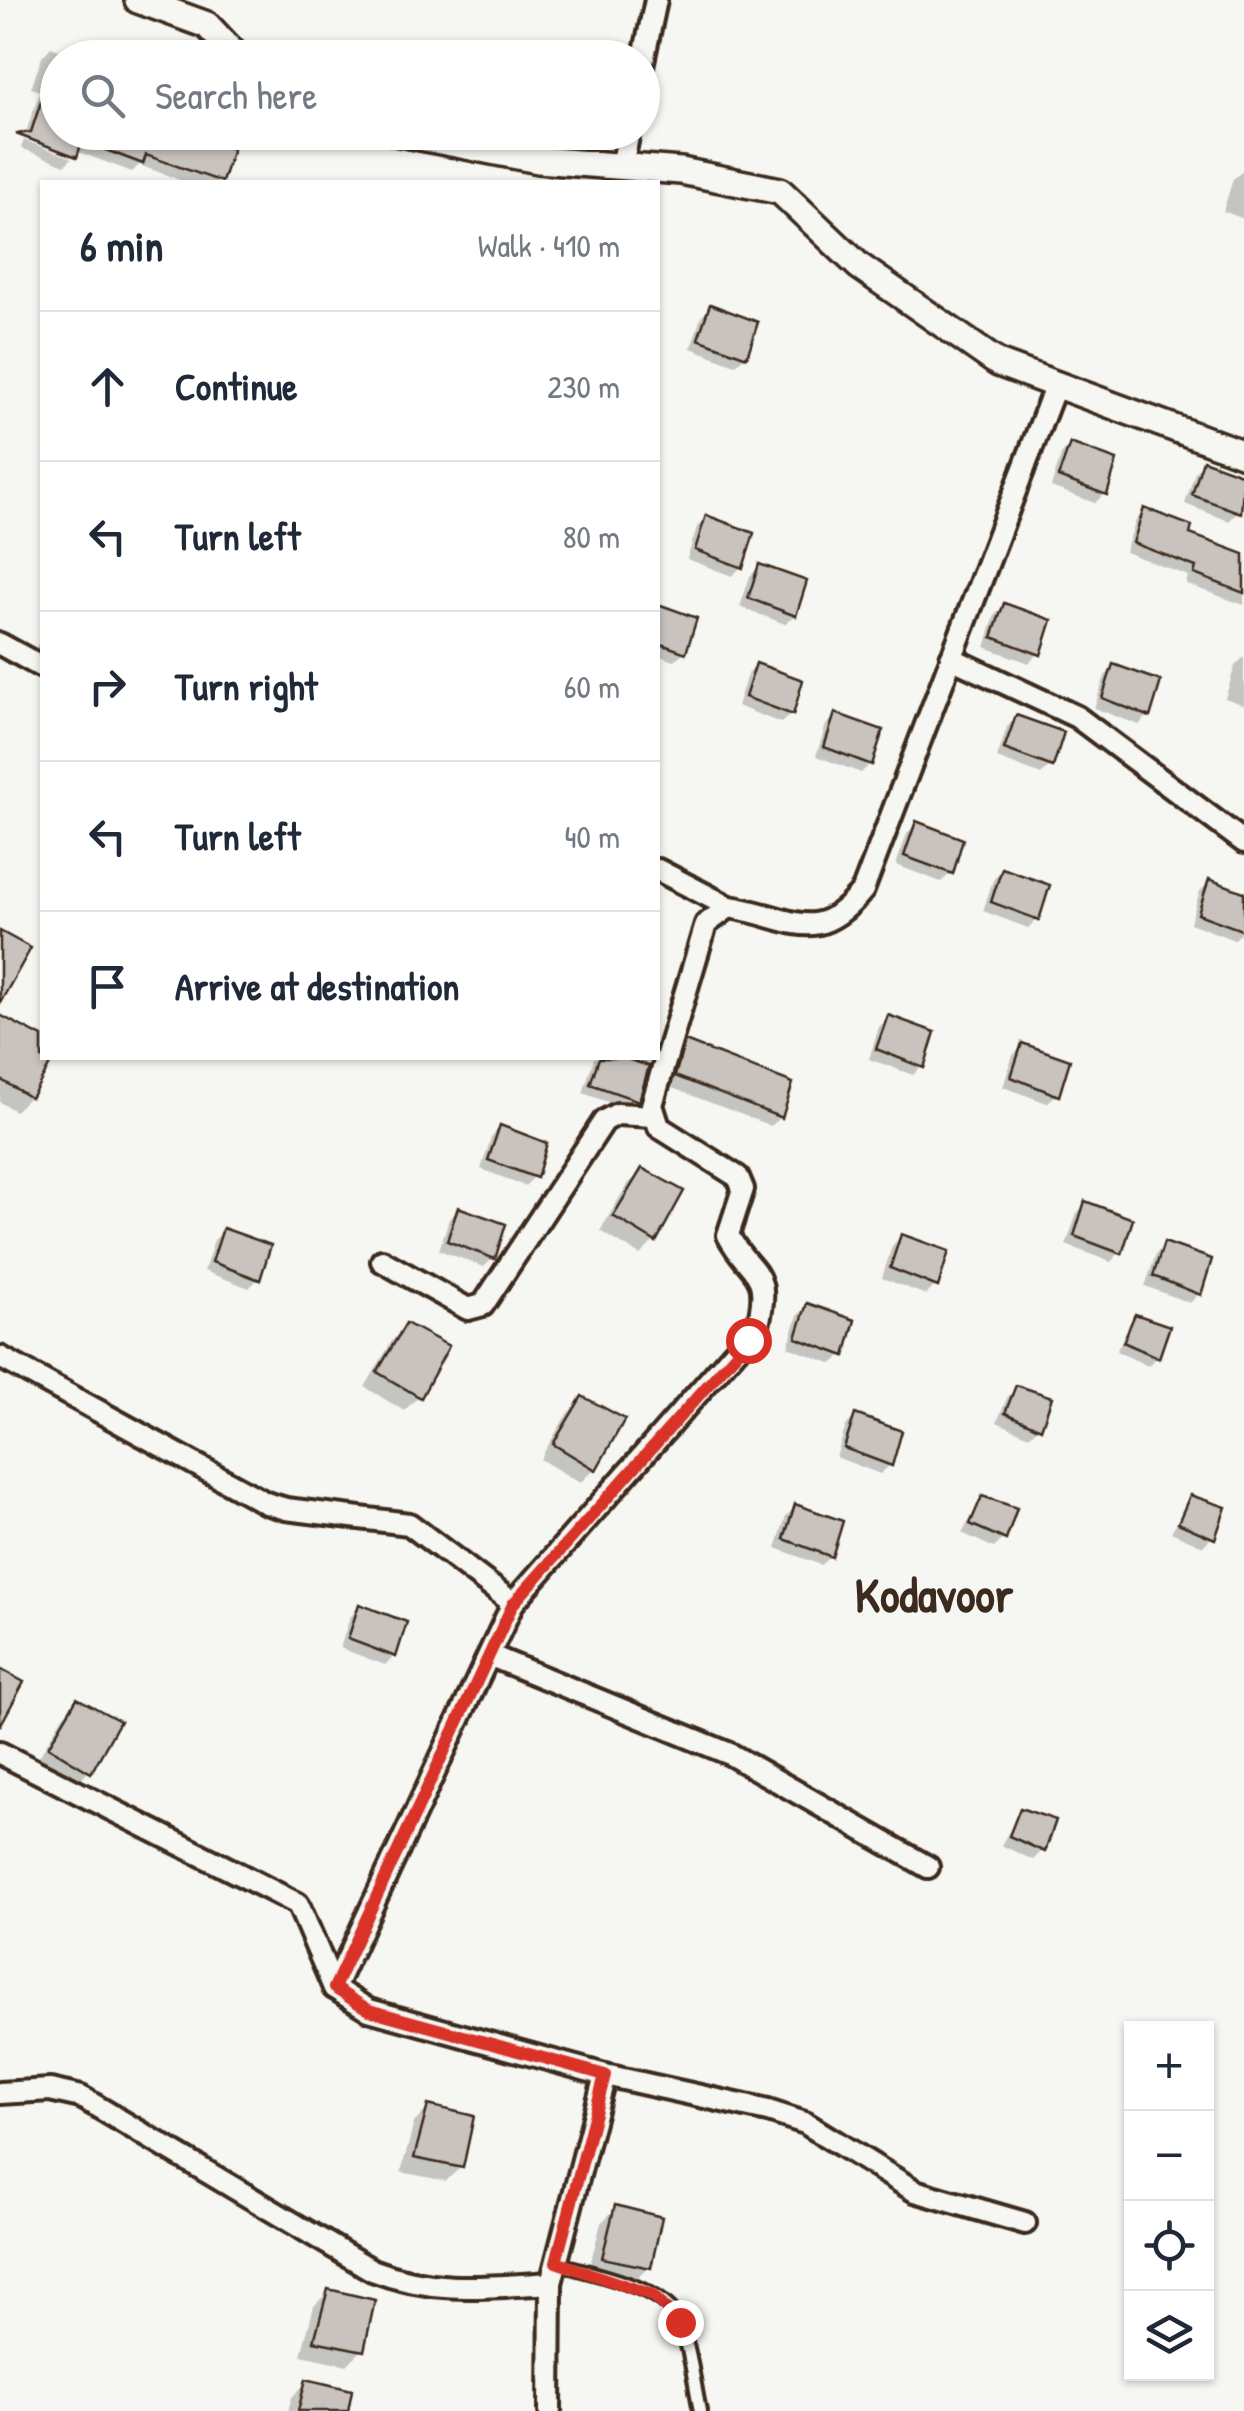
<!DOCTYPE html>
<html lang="en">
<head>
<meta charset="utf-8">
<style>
  :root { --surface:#fff; --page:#f6f6f7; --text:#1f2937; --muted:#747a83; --line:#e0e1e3 }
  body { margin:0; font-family:"Patrick Hand",sans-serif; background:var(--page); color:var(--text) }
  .controls { position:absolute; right:30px; bottom:30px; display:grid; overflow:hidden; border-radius:0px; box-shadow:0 2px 8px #0004 }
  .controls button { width:90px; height:90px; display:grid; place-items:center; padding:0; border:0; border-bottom:2px solid var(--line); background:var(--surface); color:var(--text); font:50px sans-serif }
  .stop { position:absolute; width:30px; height:30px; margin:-22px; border:8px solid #d93025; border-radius:50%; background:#fff }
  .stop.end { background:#d93025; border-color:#fff; box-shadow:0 2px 10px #0008 }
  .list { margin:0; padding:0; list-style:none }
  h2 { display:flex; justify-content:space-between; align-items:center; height:130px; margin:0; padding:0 40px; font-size:42px }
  h2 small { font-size:32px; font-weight:400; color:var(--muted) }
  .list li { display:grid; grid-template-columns:65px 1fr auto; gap:30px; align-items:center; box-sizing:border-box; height:150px; padding:0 40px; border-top:2px solid var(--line) }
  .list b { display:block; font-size:38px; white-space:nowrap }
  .list em { font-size:32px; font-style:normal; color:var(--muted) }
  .icon { flex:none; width:55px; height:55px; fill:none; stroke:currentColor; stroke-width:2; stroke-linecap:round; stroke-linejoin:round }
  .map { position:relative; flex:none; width:1244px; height:2411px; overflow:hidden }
  .search { position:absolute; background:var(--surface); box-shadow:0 2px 8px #0004; left:40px; top:40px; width:620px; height:110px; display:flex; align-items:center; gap:25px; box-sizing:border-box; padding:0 35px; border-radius:55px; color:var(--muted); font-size:38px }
  .panel { position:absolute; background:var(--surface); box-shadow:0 2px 8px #0004; left:40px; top:180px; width:620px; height:880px; border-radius:0px }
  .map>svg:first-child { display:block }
</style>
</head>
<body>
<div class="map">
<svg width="1244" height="2411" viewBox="0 0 1244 2411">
  <rect width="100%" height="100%" fill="#f6f6f2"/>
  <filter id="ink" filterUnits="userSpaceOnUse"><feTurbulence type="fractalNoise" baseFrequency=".01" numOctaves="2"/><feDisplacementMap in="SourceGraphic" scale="20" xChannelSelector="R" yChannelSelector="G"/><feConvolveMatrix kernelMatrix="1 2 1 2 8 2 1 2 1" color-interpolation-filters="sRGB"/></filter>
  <g filter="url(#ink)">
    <g fill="#0003">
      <path d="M51 47 80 58H58V132L230 150 220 182H185L139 165 132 172 76 151 73 158V153L25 135 40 91 31 88 42 57Z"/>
      <path d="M24 140 72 158 65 165 21 148Z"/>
      <path d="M1244 170V219L1223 211 1233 179Z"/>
      <path d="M711 307 745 356 735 365 691 348 701 317Z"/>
      <path d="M1070 445 1114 461 1104 494 1095 503 1051 487 1061 455Z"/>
      <path d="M1204 463 1244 478 1238 512 1229 521 1185 504 1195 472Z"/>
      <path d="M1145 511 1186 535 1244 556V605L1186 584 1188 576 1125 552 1136 520Z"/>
      <path d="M706 518 741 567 732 576 687 559 697 527Z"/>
      <path d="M760 566 794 615 785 624 740 607 750 576Z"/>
      <path d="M1004 605 1048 622 1038 654 1029 663 985 647 995 615Z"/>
      <path d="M658 606 694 619 684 652 674 661 658 655Z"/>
      <path d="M42 637V663L31 656Z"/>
      <path d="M1244 657V705L1225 698 1235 666Z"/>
      <path d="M756 666 791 714 781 723 737 706 747 675Z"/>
      <path d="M1114 667 1148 715 1139 725 1094 708 1105 676Z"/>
      <path d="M836 716 870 764 861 773 816 756 826 725Z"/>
      <path d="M1016 717 1050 766 1041 775 997 758 1007 727Z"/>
      <path d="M916 824 951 873 941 882 896 865 907 834Z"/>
      <path d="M1002 870 1037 919 1028 928 983 911 993 880Z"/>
      <path d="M1210 882 1244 895V930L1234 940 1190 923 1200 891Z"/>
      <path d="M0 1018 42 1040V1058H51L29 1097 15 1111 0 1102Z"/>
      <path d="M888 1018 922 1066 913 1075 869 1059 879 1027Z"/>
      <path d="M686 1044 780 1117 771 1126 667 1086 677 1054Z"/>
      <path d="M1023 1046 1057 1094 1047 1103 1003 1087 1013 1055Z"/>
      <path d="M594 1058H649L637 1100 627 1109 583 1093Z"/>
      <path d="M500 1128 534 1177 525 1186 481 1169 491 1138Z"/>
      <path d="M642 1171 654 1241 640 1255 600 1231 627 1185Z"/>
      <path d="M1086 1204 1120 1252 1111 1262 1066 1245 1077 1213Z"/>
      <path d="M459 1210 493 1258 484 1267 439 1250 449 1219Z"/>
      <path d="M224 1231 258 1279 249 1288 204 1271 214 1240Z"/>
      <path d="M901 1236 936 1285 926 1295 882 1278 892 1246Z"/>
      <path d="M1165 1245 1199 1293 1190 1303 1145 1286 1156 1254Z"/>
      <path d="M808 1306 842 1355 833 1364 788 1347 798 1315Z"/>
      <path d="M1135 1317 1157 1356 1148 1366 1116 1351Z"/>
      <path d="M406 1326 419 1396 404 1411 365 1387 392 1341Z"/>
      <path d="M1017 1388 1039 1427 1029 1436 997 1422 1007 1398Z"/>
      <path d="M582 1399 594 1469 580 1483 540 1459 567 1414Z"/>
      <path d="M855 1416 890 1465 880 1474 836 1457 846 1426Z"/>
      <path d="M1191 1498 1212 1537 1203 1546 1171 1532Z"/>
      <path d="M982 1499 1004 1538 994 1548 962 1533Z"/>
      <path d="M796 1507 830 1556 821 1565 776 1548 786 1516Z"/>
      <path d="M360 1607 394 1656 385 1665 340 1648 350 1617Z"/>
      <path d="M77 1701 89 1771 75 1786 36 1762 63 1716Z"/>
      <path d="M1021 1811 1043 1850 1033 1860 1001 1845Z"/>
      <path d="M428 2108 461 2167 446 2181 401 2172 414 2123Z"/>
      <path d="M616 2208 649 2267 634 2281 588 2272 601 2223Z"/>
      <path d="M329 2291 362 2350 347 2365 301 2355 314 2306Z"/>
      <path d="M307 2382 346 2411H288L292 2397Z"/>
    </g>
    <g fill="#c8c3be" stroke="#3b2a1e" stroke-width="2.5">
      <path d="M54 62 58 132H188L233 149 222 182 146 155 143 164 82 141 77 157 16 134 31 132Z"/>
      <path d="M710 304 758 322 747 357 698 339Z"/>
      <path d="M1070 443 1117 460 1107 495 1058 477Z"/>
      <path d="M1203 460 1244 475 1241 513 1192 495Z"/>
      <path d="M1144 508 1192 526 1190 534 1244 554V593L1194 574 1196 567 1133 543Z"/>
      <path d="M706 515 754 533 743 568 695 550Z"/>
      <path d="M759 564 807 581 796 616 748 598Z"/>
      <path d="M1004 603 1052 620 1041 655 992 637Z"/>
      <path d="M658 604 697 618 686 653 658 643Z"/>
      <path d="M756 663 803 680 793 715 745 697Z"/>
      <path d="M1113 664 1161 681 1150 717 1102 698Z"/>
      <path d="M835 713 883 730 872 765 824 747Z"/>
      <path d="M1016 715 1064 732 1053 767 1004 749Z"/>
      <path d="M916 821 963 839 953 874 904 856Z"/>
      <path d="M1002 868 1050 885 1039 920 991 902Z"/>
      <path d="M1209 879 1244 892V931L1198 914Z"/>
      <path d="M0 931 31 948 0 1003Z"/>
      <path d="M0 1015 42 1037V1058H54L31 1098 0 1079Z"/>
      <path d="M888 1015 935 1032 924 1068 876 1049Z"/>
      <path d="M685 1041 793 1083 782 1118 675 1076Z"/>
      <path d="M1022 1043 1070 1060 1059 1096 1011 1077Z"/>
      <path d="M599 1058H624L649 1066 639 1101 590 1084Z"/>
      <path d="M500 1125 547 1143 537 1178 488 1160Z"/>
      <path d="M642 1168 684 1191 656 1242 613 1216Z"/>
      <path d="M1085 1201 1133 1219 1122 1254 1074 1236Z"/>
      <path d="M458 1207 506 1224 495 1259 447 1241Z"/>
      <path d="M223 1228 271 1245 260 1280 212 1262Z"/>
      <path d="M901 1234 949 1251 938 1287 890 1268Z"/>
      <path d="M1164 1242 1212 1259 1201 1295 1153 1276Z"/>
      <path d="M807 1303 855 1320 845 1356 796 1338Z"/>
      <path d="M1135 1314 1170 1326 1159 1358 1123 1342Z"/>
      <path d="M406 1323 449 1346 421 1398 377 1372Z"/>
      <path d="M1016 1385 1052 1397 1041 1429 1005 1413Z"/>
      <path d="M582 1396 625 1419 596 1470 553 1444Z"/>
      <path d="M855 1414 902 1431 892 1466 844 1448Z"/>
      <path d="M1190 1495 1226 1507 1215 1539 1178 1523Z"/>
      <path d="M982 1496 1017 1508 1006 1540 970 1524Z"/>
      <path d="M795 1504 843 1521 832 1557 784 1539Z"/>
      <path d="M359 1604 407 1622 396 1657 348 1639Z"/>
      <path d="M0 1669 24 1682 0 1726Z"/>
      <path d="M77 1698 120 1721 91 1773 48 1747Z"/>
      <path d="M1020 1808 1056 1820 1045 1852 1009 1836Z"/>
      <path d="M428 2105 474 2116 463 2168 414 2158Z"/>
      <path d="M615 2205 662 2217 651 2268 602 2258Z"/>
      <path d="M328 2289 375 2300 364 2351 314 2341Z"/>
      <path d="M306 2379 352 2390 348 2411H298Z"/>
    </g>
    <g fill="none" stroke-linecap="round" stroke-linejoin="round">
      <g stroke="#3b2a1e" stroke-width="18">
        <path id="service" d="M557 2263C593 2275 667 2285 681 2325 691 2352 694 2383 700 2411"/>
      </g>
      <g stroke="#3b2a1e" stroke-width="28">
        <g id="minor">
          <path d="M642 66 656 0"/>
          <path d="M622 166 629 132"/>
          <path d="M0 644 42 667"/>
          <path d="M951 658 1077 717 1244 842"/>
          <path d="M658 870 729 907"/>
          <path d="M382 1261 468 1309 483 1305 604 1121 617 1114 653 1116"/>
          <path d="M0 1357 266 1503 286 1509 409 1524 513 1603"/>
          <path d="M491 1656 730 1754 928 1867"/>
          <path d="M0 1753 298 1904 334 1988 369 2010 605 2075 768 2111 805 2123 915 2191 1025 2223"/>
          <path d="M334 1988 513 1603 758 1325C772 1267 750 1277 728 1235L743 1189 738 1177 659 1127 652 1105 706 924 729 907C792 916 815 949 863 890L1056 384"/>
          <path d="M0 2093 50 2090 81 2097 372 2270C434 2294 486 2287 551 2283"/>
          <path d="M550 2411 551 2283 605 2075"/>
        </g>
      </g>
      <g stroke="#3b2a1e" stroke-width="32">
        <g id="tertiary">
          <path d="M138 0 207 25 238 58"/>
          <path d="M395 132 538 160 681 171 780 191 859 266 998 363 1244 454"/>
        </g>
      </g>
      <use href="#service" stroke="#f6f6f2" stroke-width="10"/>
      <use href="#minor" stroke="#f6f6f2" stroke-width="20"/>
      <use href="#tertiary" stroke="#f6f6f2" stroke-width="25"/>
    </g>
  </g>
  <g fill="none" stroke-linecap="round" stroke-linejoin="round" filter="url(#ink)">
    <path stroke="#d93025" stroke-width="12" d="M680 2322 652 2295 556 2262 605 2075 369 2010 334 1988 513 1604 748 1340"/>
  </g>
  <g text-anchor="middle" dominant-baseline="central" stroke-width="9" stroke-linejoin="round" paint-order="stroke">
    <g font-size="48" font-weight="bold" fill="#3b2a1e" stroke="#f6f6f2">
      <text x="934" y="1594">Kodavoor</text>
    </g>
  </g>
</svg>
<div class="controls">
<button>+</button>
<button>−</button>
<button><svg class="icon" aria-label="locate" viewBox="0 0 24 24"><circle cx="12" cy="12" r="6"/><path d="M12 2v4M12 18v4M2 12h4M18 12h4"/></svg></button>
<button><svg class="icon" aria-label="layers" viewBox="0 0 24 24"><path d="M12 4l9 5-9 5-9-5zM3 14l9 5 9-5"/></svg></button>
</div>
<div class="stop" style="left:748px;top:1340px"></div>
<div class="stop end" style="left:680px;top:2322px"></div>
<div class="search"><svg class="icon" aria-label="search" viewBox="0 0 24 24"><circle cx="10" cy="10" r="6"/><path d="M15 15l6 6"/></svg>Search here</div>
<section class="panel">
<h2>6 min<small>Walk · 410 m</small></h2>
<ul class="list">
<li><svg class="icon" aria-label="ahead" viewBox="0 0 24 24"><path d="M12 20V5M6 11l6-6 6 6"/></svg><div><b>Continue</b></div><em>230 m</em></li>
<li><svg class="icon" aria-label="left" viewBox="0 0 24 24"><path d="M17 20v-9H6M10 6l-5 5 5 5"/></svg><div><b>Turn left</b></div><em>80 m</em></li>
<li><svg class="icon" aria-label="right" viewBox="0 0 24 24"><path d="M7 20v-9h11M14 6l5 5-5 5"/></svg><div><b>Turn right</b></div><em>60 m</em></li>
<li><svg class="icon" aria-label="left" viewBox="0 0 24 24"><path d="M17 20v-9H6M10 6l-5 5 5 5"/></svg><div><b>Turn left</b></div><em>40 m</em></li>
<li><svg class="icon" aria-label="arrive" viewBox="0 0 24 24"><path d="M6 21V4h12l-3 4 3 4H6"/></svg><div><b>Arrive at destination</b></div></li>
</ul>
</section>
</div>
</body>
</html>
